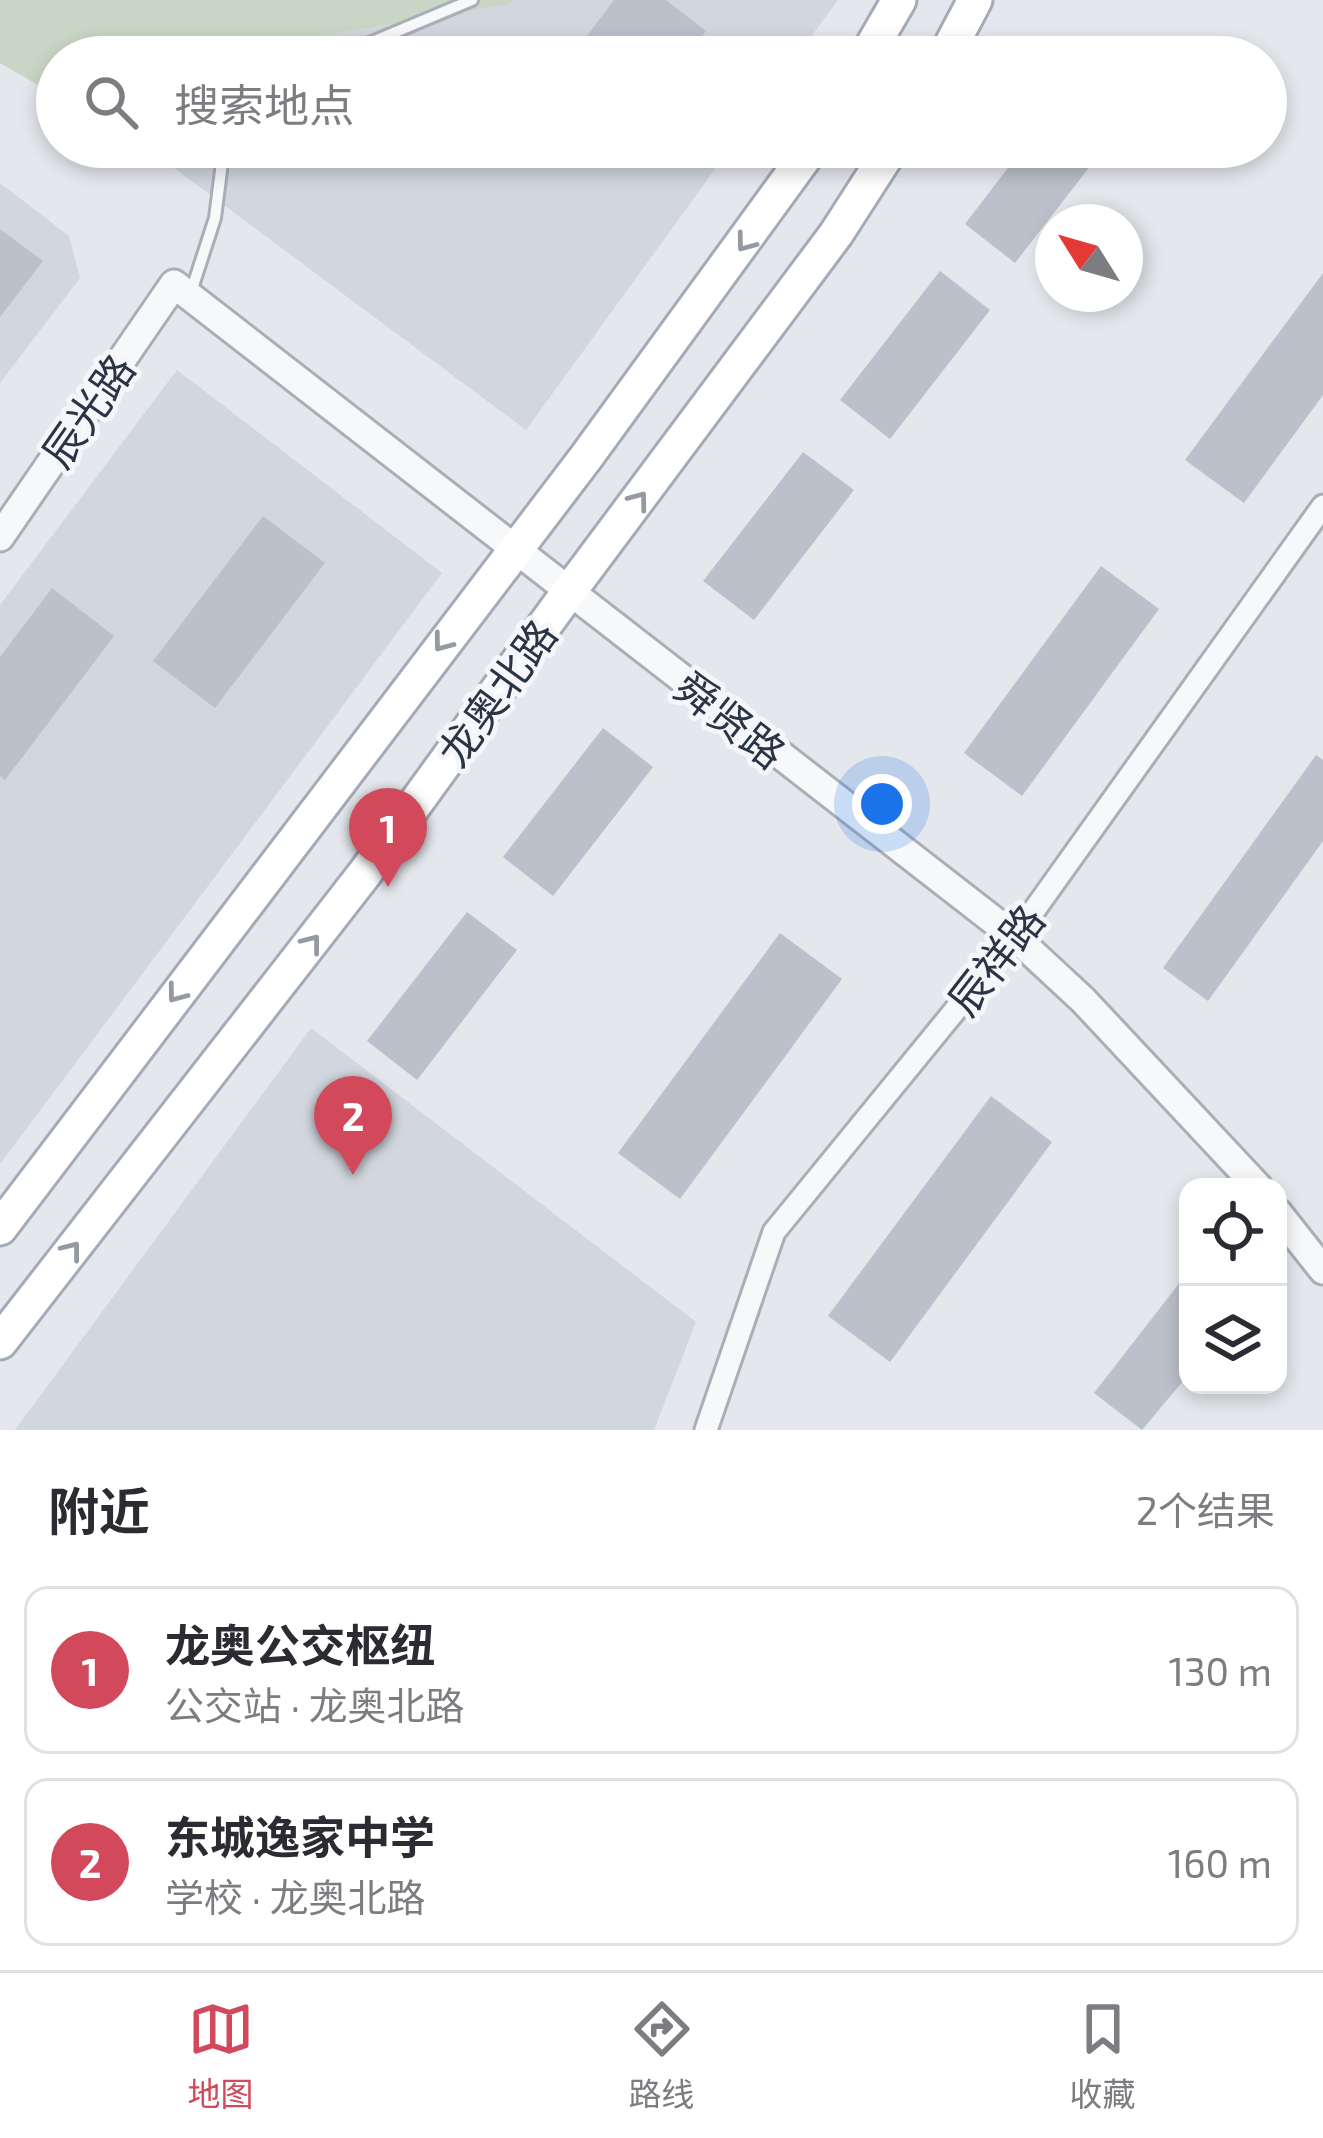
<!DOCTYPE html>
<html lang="zh">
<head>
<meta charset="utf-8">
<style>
  :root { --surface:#fff; --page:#f7f7f7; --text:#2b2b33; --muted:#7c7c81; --line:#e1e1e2; --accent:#d1495b }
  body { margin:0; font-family:"Exo 2","Noto Sans SC",sans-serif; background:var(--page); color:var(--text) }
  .controls { position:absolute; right:36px; bottom:36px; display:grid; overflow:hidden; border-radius:24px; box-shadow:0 6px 18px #0003 }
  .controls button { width:108px; height:108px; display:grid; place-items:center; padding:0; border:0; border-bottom:3px solid var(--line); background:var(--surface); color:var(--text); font:60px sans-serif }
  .compass { position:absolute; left:1035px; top:204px; width:108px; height:108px; border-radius:50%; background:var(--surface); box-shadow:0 6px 18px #0003; rotate:307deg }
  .you { position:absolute; left:882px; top:804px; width:42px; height:42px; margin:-30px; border:9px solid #fff; border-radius:50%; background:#1a73e8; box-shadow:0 0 0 18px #1a73e833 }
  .badge { display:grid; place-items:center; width:78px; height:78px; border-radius:50%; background:var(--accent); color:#fff; font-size:39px; font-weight:700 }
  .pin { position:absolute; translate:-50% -99px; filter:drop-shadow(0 3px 6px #0008) }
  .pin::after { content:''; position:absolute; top:63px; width:42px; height:36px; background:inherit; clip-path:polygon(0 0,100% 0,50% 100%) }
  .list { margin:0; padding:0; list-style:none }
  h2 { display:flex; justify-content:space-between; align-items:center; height:156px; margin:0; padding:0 48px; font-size:51px }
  h2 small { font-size:39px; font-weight:400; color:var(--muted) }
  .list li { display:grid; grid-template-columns:78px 1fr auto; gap:36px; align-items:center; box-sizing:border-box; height:168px; margin:0 24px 24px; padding:0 24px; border:3px solid var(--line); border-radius:24px }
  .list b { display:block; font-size:45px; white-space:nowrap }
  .list p { margin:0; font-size:39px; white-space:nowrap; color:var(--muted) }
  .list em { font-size:39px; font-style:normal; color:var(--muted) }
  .icon { flex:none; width:66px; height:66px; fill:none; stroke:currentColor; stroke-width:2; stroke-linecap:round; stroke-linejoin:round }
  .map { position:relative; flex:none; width:1323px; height:1430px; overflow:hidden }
  .search { position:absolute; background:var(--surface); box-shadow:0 6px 18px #0003; left:36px; right:36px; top:36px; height:132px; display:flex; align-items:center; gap:30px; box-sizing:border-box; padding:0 42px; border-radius:66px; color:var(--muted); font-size:45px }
  .sheet { height:540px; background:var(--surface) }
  nav { display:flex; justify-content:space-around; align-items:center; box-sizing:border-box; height:168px; border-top:3px solid var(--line); background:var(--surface); font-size:33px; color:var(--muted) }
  nav a { display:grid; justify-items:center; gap:6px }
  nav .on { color:var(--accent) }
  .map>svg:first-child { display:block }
</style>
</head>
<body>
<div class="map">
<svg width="1323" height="1430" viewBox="0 0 1323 1430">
  <rect width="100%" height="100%" fill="#e4e7ec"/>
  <g fill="#d2d6de">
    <path d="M514 0H838L796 57H276L315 37 507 5Z"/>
    <path d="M159 147H731L526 430 154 153Z"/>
    <path d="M0 183 69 236 80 278 0 383Z"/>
    <path d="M177 370 442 573 0 1164V605Z"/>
    <path d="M311 1028 696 1322 654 1430H15Z"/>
  </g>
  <path fill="#c9d6c5" d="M0 0H514L507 5 315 37 276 57H57V96L0 63Z"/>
  <g fill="#bbc0ca">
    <path d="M614 0H666L706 31 686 57H571Z"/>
    <path d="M1024 147H1105L1015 263 965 224Z"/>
    <path d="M0 229 43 261 0 317Z"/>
    <path d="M940 271 990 310 890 439 840 400Z"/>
    <path d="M1323 273V395L1244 503 1185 460Z"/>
    <path d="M803 452 854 490 754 620 703 581Z"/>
    <path d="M263 516 325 563 215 708 153 661Z"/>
    <path d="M1101 566 1159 609 1022 796 964 753Z"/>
    <path d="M52 588 114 636 5 780 0 776V657Z"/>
    <path d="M603 728 653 767 553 896 503 857Z"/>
    <path d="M1316 755 1323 760V841L1208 1001 1163 968Z"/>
    <path d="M467 912 517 950 417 1080 367 1041Z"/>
    <path d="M780 933 842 979 680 1199 618 1153Z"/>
    <path d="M991 1096 1052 1142 890 1362 828 1316Z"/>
    <path d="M1188 1272V1375L1142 1430 1094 1393Z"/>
  </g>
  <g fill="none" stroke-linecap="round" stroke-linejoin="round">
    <g stroke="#a9aeb7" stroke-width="16">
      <g id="service">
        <path d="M336 57 472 0"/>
        <path d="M191 292 215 218 224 147"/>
      </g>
    </g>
    <g stroke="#a9aeb7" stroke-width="27">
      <path id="minor" d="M706 1430 774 1232 1015 937 1323 506"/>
    </g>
    <g stroke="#a9aeb7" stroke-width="33">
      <g id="tertiary">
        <path d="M0 537 174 284 1015 937 1083 1000 1258 1187"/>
        <path d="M1278 1213 1323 1270"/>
      </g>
    </g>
    <g stroke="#a3abb8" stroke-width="39">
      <g id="primary">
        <path d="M866 57 899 0"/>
        <path d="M945 57 975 0"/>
        <path d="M0 1228 587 456 812 147"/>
        <path d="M0 1342 365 873 568 593 836 234 892 147"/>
      </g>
    </g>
    <use href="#service" stroke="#f7f8fa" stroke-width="10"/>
    <use href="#minor" stroke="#f7f8fa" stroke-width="21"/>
    <use href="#tertiary" stroke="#f7f8fa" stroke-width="27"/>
    <use href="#primary" stroke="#fff" stroke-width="33"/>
  </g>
  <defs><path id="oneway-chevron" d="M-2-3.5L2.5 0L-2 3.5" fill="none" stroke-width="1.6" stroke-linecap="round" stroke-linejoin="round" transform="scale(3)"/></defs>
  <g stroke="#959aa2">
    <use href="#oneway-chevron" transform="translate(745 243) rotate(127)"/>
    <use href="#oneway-chevron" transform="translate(639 500) rotate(-53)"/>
    <use href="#oneway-chevron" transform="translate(442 643) rotate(127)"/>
    <use href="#oneway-chevron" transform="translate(312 943) rotate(-52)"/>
    <use href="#oneway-chevron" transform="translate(176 994) rotate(127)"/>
    <use href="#oneway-chevron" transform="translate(72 1250) rotate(-52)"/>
  </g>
  <g text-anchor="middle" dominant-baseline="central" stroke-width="10" stroke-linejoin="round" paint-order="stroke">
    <g font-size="42" fill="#2b3445" stroke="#f4f6f9">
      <text transform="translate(87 410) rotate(-55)">辰光路</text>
      <text transform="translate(496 692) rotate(-54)">龙奥北路</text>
      <text transform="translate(731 719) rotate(38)">舜贤路</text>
      <text transform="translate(995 959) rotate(-52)">辰祥路</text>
    </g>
  </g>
</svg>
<div class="controls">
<button><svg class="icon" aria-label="locate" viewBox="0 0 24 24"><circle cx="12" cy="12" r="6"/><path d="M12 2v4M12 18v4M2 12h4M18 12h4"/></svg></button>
<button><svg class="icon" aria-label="layers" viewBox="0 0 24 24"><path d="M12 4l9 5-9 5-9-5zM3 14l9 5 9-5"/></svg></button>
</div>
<svg class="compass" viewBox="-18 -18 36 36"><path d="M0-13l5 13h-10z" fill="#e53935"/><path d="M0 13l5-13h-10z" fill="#7c7c81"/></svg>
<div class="you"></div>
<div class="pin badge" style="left:388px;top:887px">1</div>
<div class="pin badge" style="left:353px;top:1175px">2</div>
<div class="search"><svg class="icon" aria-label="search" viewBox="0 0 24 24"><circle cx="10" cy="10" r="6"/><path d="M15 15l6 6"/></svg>搜索地点</div>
</div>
<section class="sheet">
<h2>附近<small>2个结果</small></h2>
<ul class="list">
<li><span class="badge">1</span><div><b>龙奥公交枢纽</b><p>公交站 · 龙奥北路</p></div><em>130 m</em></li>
<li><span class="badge">2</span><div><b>东城逸家中学</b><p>学校 · 龙奥北路</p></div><em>160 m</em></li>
</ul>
</section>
<nav>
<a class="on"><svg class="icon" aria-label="map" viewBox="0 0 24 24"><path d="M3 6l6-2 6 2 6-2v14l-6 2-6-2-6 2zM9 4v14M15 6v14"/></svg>地图</a>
<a><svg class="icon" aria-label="directions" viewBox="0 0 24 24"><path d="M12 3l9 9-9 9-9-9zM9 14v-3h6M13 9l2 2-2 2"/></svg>路线</a>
<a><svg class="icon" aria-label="saved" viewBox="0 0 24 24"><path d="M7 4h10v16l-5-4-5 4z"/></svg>收藏</a>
</nav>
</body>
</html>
